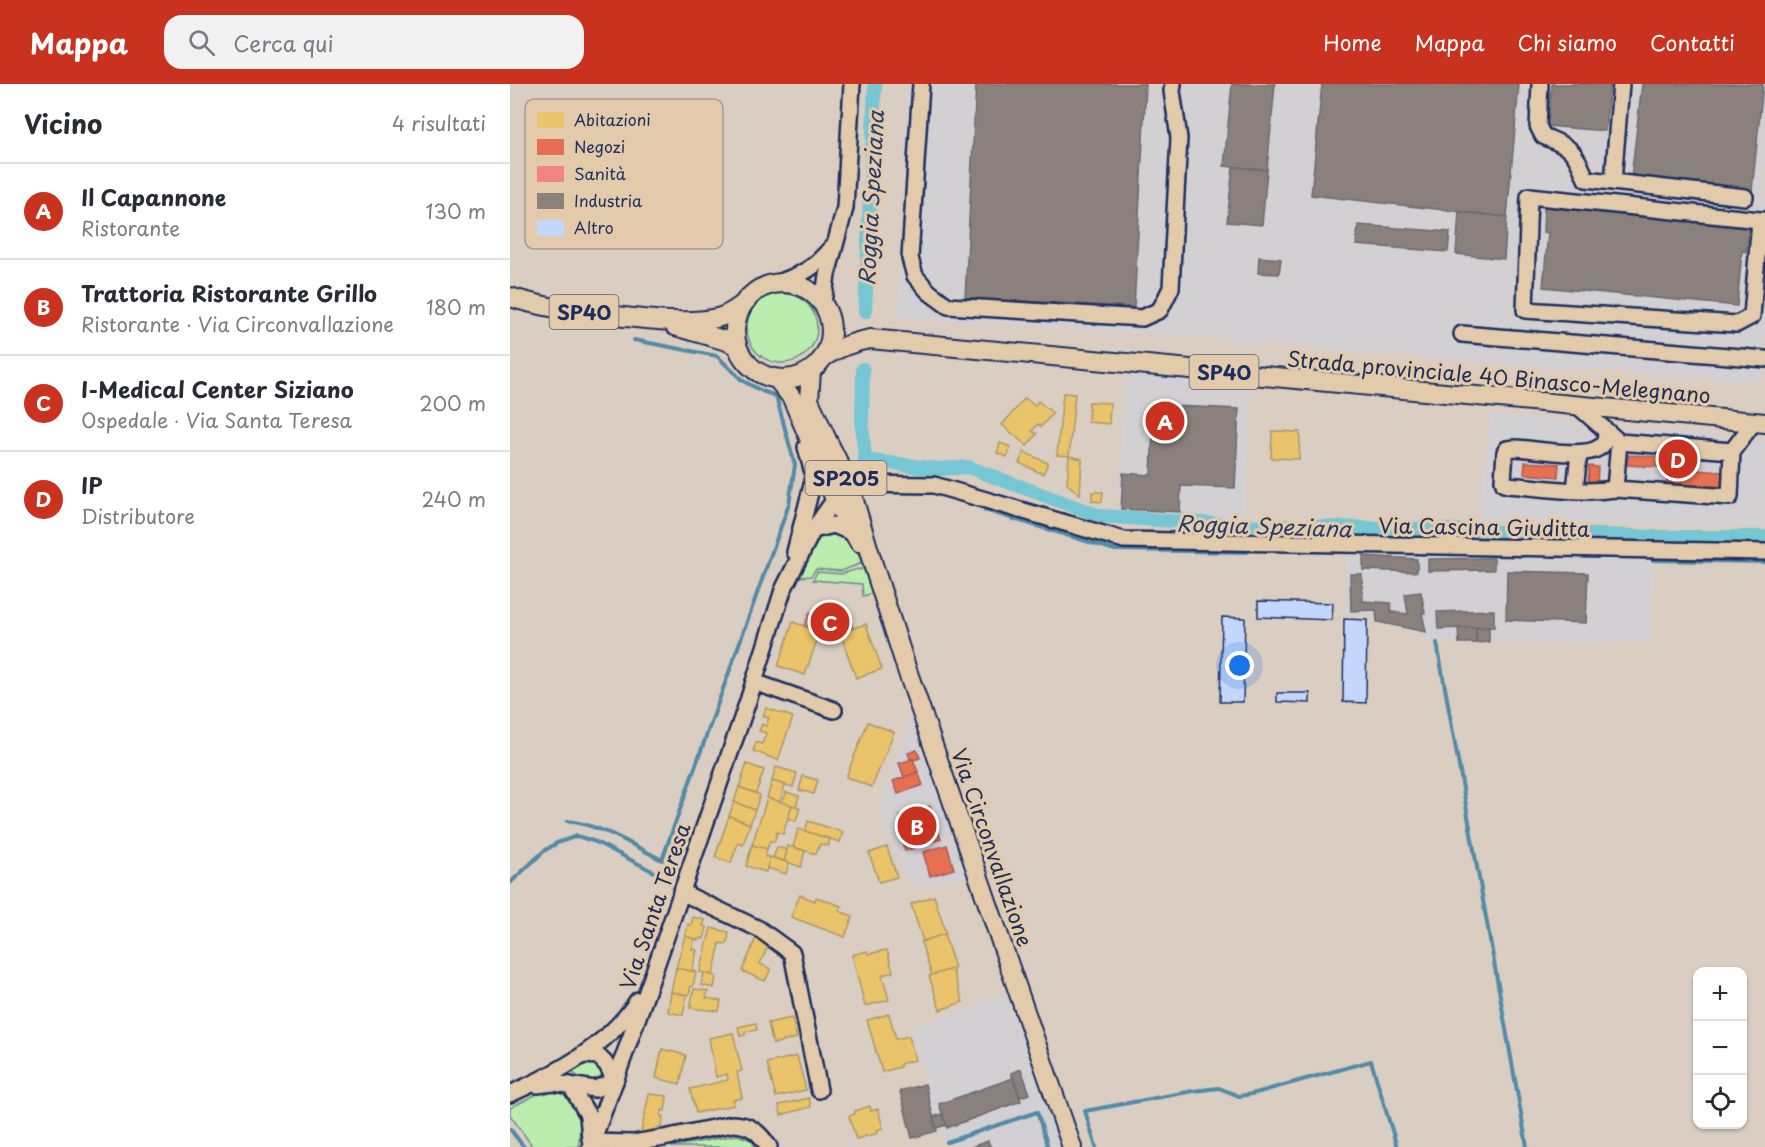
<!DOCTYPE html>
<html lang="it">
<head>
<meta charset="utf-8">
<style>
  :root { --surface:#fff; --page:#f2f2f3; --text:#2b2b33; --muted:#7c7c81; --line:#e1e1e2; --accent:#c8321e }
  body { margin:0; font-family:"Playpen Sans",sans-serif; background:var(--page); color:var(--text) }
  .controls { position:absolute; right:18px; bottom:18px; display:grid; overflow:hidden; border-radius:12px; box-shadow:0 2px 4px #0004 }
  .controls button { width:54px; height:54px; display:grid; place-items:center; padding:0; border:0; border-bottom:2px solid var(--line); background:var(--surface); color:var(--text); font:30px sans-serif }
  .you { position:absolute; left:730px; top:582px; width:21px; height:21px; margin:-15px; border:4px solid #fff; border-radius:50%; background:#1a73e8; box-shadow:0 0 0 9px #1a73e833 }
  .badge { display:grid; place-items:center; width:39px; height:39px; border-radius:50%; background:var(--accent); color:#fff; font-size:20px; font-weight:700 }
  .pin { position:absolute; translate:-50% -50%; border:3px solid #fff; box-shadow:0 2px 6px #0006 }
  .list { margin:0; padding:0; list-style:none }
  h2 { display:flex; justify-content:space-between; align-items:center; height:78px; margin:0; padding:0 24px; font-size:26px }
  h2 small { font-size:20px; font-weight:400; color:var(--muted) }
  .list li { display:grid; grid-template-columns:39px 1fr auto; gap:18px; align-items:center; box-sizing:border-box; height:96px; padding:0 24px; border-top:2px solid var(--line) }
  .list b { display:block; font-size:22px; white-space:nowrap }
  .list p { margin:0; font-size:20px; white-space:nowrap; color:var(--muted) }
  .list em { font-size:20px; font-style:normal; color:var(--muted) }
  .icon { flex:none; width:33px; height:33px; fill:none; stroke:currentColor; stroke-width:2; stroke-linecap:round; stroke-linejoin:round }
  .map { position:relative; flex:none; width:1255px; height:1063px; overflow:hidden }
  header { display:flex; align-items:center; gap:36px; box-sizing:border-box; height:84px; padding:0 30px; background:var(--accent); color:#fff }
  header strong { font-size:28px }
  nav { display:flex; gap:33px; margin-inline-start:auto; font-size:21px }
  .search { width:420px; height:54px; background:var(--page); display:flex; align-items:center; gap:15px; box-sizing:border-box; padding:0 21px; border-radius:18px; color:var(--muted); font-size:22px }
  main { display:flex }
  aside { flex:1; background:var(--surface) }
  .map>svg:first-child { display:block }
</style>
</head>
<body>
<header>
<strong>Mappa</strong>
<div class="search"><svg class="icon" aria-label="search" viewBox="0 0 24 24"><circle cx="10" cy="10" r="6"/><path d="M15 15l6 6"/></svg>Cerca qui</div>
<nav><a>Home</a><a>Mappa</a><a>Chi siamo</a><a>Contatti</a></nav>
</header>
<main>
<aside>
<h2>Vicino<small>4 risultati</small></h2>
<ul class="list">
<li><span class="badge">A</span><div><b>Il Capannone</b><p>Ristorante</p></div><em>130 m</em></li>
<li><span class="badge">B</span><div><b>Trattoria Ristorante Grillo</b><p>Ristorante · Via Circonvallazione</p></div><em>180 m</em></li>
<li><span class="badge">C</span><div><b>I-Medical Center Siziano</b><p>Ospedale · Via Santa Teresa</p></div><em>200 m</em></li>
<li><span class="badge">D</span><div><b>IP</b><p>Distributore</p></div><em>240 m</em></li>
</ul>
</aside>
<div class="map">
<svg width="1255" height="1063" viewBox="0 0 1255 1063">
  <rect width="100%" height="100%" fill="#dacec3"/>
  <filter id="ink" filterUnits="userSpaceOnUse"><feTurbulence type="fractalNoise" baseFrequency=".0167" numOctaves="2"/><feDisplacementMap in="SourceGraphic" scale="12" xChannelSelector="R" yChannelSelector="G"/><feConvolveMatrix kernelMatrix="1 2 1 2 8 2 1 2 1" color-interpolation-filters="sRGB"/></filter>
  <g filter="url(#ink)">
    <g fill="#d3d0d4">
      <path d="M397 0H1255V293L1235 297 944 276 687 253 388 233Z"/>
      <path d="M615 286 742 299 734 435 608 428Z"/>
      <path d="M981 330 1255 357V444L968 436Z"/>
      <path d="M838 463 1143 472 1142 559H916V552L871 540 870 530H840L835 527Z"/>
      <path d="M404 625 459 793 399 803 369 727Z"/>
      <path d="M501 908 553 1063H437L427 1047 401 945Z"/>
    </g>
    <g fill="#bbedae" stroke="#6b8e86" stroke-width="1.5">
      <circle cx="272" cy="244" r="35"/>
      <path d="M329 446 344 461 352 479 331 487 306 485 301 492 289 493 302 459 308 451Z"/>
      <path d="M354 484 363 509 353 512 352 500 303 496 307 488 331 490 348 485 349 486Z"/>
      <path d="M77 976 86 977 93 989C86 1007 72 994 61 988V985Z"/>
      <path d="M38 1007C72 1009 72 1037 68 1063H23L0 1031V1024L31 1008Z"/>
      <path d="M227 1051 241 1056 246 1063H161Z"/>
    </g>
    <g fill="#e9c46a" stroke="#ab9766" stroke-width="1.5">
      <path d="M553 309 565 310 559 372 547 371Z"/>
      <path d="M515 314 525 322 528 317 543 329 531 343 528 340 522 347 527 350 517 362 492 341Z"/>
      <path d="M579 318 600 319 599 340 578 338Z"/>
      <path d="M762 347 790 348 789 375 761 374Z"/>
      <path d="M490 359 501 363 497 373 487 369Z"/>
      <path d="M514 368 538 379 533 390 509 379Z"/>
      <path d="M559 372 572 375 570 410 557 400Z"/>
      <path d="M582 408H593L592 418 582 417Z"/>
      <path d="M283 538 310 547 295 591 268 582Z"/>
      <path d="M356 540 372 585 346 594 330 549Z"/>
      <path d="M256 624 283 633 268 676 243 667 246 658 252 660 256 649 249 647 252 640 256 642 259 634 253 632Z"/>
      <path d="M358 638 384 648 362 703 336 693Z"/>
      <path d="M237 680 254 686 246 709 229 703Z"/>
      <path d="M266 683 287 689 283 703 262 697Z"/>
      <path d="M293 692 308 696 304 710 289 706Z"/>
      <path d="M262 697 275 701 270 718 257 714Z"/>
      <path d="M229 703 250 711 245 726 224 718Z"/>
      <path d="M276 708 289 712 286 723 273 719Z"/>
      <path d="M257 714 282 721 273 750 267 748 264 758 260 757 257 765 242 761Z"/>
      <path d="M224 718 245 726 240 740 219 732Z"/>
      <path d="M282 721 290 724 286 737 278 734Z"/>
      <path d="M219 732 240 740 233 761 228 759 221 779 205 773Z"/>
      <path d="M298 737 333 748 330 758 295 747Z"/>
      <path d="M288 745 320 755 318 762 310 760 306 770 283 763Z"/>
      <path d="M242 761 257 765 255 773H260L256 788 236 782Z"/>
      <path d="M278 762 295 767 291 783 274 777Z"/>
      <path d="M267 763 277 766 274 777 263 774Z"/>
      <path d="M377 763 387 793 369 798 359 769Z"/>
      <path d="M260 773 279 779 276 790 257 784Z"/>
      <path d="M290 811 305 817 306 813 331 822 329 827 343 832 335 853 281 833Z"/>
      <path d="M424 812 436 850 413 857 401 820Z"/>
      <path d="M183 833 195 836 193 842 197 843 194 855 190 854 189 856 175 852 178 840 181 841Z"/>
      <path d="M201 844 219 848 217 860 210 859 203 891 190 888Z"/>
      <path d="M434 850 445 884 422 892 411 858Z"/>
      <path d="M175 852 185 855 182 865 187 866 182 887 166 884Z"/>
      <path d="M246 854 259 860 250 880 261 885 255 897 232 887Z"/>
      <path d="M377 866 383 888 372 891 379 916 355 922 342 871 357 867 358 870Z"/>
      <path d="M166 884 186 888 183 902H181L179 911 161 908Z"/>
      <path d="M442 885 453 918 430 926 419 892Z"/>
      <path d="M194 889 206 892 204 904 191 901Z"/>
      <path d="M184 905 198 907 196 914 211 917 209 927 180 924Z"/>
      <path d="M161 908 177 911 173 931 158 928Z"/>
      <path d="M379 930 386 955 399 952 405 976 390 980V983L372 988 357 936Z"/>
      <path d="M282 934 287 954 263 960 258 939Z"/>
      <path d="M246 939 247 946 235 948V951L230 952 228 943Z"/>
      <path d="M223 949 232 987 227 988 232 1014 223 1016 224 1021 186 1029 180 1005 218 996 217 990 206 993 199 954Z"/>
      <path d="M152 965 176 971 170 1000 146 994Z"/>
      <path d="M287 972 296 1006 266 1013 257 979Z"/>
      <path d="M139 1010 157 1012 155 1027 152 1026 151 1032H153L152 1043H148L147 1045 131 1048Z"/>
      <path d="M299 1014 301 1023 271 1031 269 1021Z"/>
      <path d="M360 1022 361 1027 368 1025 373 1044 367 1046 368 1049 346 1055 339 1032 345 1030V1027Z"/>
    </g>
    <g fill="#e76f51" stroke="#aa5c55" stroke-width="1.5">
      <path d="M1152 363 1164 364 1163 384 1117 381 1118 371 1151 373Z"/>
      <path d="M1015 378 1049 380 1048 393 1014 390Z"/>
      <path d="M1079 382 1088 383 1087 403 1078 402Z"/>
      <path d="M1158 384 1213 388 1211 405 1157 401Z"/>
      <path d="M407 666 410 674 404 676 403 675H400L398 669Z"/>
      <path d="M403 675 408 688 394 693 389 679Z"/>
      <path d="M408 688 413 701 388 710 383 697Z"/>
      <path d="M420 722 431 755 395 767 388 745 394 744 390 732Z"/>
      <path d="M437 761 444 785 420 792 413 768Z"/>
    </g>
    <path fill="#f28482" stroke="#b26a77" stroke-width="1.5" d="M300 528 339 532 343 545 330 549 310 547 294 542Z"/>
    <g fill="#8a817c" stroke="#696873" stroke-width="1.5">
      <path d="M466 0H636L624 223 455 214Z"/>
      <path d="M722 0H765L757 86 714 82Z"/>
      <path d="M812 0H1009L997 133 801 111Z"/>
      <path d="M1042 0H1100L1095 47 1037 42Z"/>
      <path d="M1132 0H1253L1242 107 1121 94Z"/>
      <path d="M723 83 757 86 752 141 717 138Z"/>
      <path d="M1034 123 1239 142 1236 168 1232 167 1227 222 1033 203 1038 149 1033 148Z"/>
      <path d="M949 128 997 133 994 175 946 170Z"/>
      <path d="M848 141 940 148 938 168 846 161Z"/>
      <path d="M749 173 771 175 769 190 748 189Z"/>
      <path d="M644 321 729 325 725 404 671 402 670 428 611 425 613 389 641 391Z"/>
      <path d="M853 472 907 475V488L853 486Z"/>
      <path d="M984 474V486L918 487V475Z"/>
      <path d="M997 487 1078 489 1076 539 996 536Z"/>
      <path d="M840 490H852L853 517 881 519V528L898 530 895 510 911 508 915 529H912L916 548 867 538 866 526 841 527Z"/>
      <path d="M984 526V543L928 545 927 528Z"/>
      <path d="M979 543V558L966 559V544Z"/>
      <path d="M948 544H966V559H949Z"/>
      <path d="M511 985 520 1010 510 1013 501 989Z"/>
      <path d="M503 994 511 1017 437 1044 429 1020Z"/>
      <path d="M415 1000 427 1047 402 1054 390 1007Z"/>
      <path d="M432 1030 437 1041 426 1044 423 1033Z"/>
      <path d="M478 1057 481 1063H461Z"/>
    </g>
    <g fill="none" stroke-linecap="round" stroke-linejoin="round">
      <g stroke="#528aa5" stroke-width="4">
        <path d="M475 426 605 466 737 468"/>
        <path d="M913 445V453"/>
        <path d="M1143 476 1255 478"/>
        <path d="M927 559 1017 1063"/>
        <path d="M57 737C91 741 121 760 152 776L279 420 285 381 266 312 252 307 233 297 207 272 124 256"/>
        <path d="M0 799 34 767 47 759 67 752 86 758 148 790"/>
        <path d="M0 1045 14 1063"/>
        <path d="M437 1058 527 1028 538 1063"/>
        <path d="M586 1063 575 1027 683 1007 709 1004 729 1012 742 1010 861 977 887 1063"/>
      </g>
      <g stroke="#77c6d4" stroke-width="14">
        <path d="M355 228 365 0"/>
        <path d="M353 285 352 341 355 376 428 385 458 383 590 432 719 441 913 445 1150 453H1255"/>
      </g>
    </g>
    <g fill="#c4d6fc" stroke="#1b2f5e" stroke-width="1.5">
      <path d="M748 517 823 519 822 536 748 533Z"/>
      <path d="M712 533 735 534 733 618H710Z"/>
      <path d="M834 535 857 536 856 619 833 618Z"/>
      <path d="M767 609H800V619L767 618Z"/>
    </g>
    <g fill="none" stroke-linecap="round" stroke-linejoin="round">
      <g stroke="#1b2f5e" stroke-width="20">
        <g id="minor">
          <path d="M411 0 400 174 405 192 419 208 438 222 632 234 650 226 661 204 669 54 662 7 663 0"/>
          <path d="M1030 0 1028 42 1033 52C1062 64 1064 65 1076 95L1235 113"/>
          <path d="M1103 98 1111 0"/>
          <path d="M1250 136 1242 232 1227 240 1015 226 1019 112 1250 136H1255"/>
          <path d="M268 199C295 189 303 185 322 163"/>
          <path d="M313 219 317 191 335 124 342 0"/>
          <path d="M952 250 1255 275"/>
          <path d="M1068 322 1109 358 1222 367 1244 338"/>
          <path d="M1096 347C1096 353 1096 359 1090 363 1074 375 1025 365 1006 364L997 365 995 368 993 396 994 400 998 401C1034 404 1070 410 1105 405"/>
          <path d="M1109 358 1105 405 1220 413 1222 367"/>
          <path d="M339 400 424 401 614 456 1255 468"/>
          <path d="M1065 406 1069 369"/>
          <path d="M303 446 324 441 343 449"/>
          <path d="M285 468 304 393 296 363"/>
          <path d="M244 598 324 626"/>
          <path d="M171 808 249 845 282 869 309 1006"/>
          <path d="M73 971 88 972 97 981 105 997"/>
          <path d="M27 1001 44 999 85 1005 105 997"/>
          <path d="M60 1001 78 1031 80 1055"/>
          <path d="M0 1010C49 988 98 962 128 916"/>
          <path d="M81 1058 123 1059 154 1054 222 1040C240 1040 249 1048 259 1063"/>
          <path d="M80 1063 105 997 140 899 238 617 273 506 303 446 325 415 326 405"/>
        </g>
      </g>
      <g stroke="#1b2f5e" stroke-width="22">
        <g id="major">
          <circle cx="273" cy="247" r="48"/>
          <path d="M0 213C34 224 70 228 105 232 136 235 177 241 207 234 217 232 224 227 232 221"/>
          <path d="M165 242 217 257 227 262"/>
          <path d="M315 272C330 263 343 258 360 255L1255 339"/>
          <path d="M301 287 299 316 317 356 339 400 362 477 397 586 562 1063"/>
          <path d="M267 295 282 314 325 415 349 458"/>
        </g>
      </g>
      <use href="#minor" stroke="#e3caab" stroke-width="15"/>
      <use href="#major" stroke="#e3caab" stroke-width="18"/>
    </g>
  </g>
  <g text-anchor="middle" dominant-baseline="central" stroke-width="6" stroke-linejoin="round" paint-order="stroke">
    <g fill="#e3caab" stroke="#575e75" stroke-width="1.5">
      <rect x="39.5" y="211" width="69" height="34" rx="4.5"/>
      <rect x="679.5" y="271" width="69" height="34" rx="4.5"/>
      <rect x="295.5" y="377" width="81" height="34" rx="4.5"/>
    </g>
    <g font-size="20" font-weight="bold" fill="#1b2f5e">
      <text x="74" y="228">SP40</text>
      <text x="714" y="288">SP40</text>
      <text x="336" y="394">SP205</text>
    </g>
    <g font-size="21" fill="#1b2f5e" stroke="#e3caab">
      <text transform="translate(989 292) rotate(5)">Strada provinciale 40 Binasco-Melegnano</text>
      <text transform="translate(974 442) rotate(1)">Via Cascina Giuditta</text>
      <text transform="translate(483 763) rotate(71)">Via Circonvallazione</text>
      <text transform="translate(144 822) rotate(-71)">Via Santa Teresa</text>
    </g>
    <g font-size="22" font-style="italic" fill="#243e6a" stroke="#e3caab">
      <text transform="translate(360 114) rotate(-87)">Roggia Speziana</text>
      <text transform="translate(754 441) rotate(2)">Roggia Speziana</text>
    </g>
  </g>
  <rect x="15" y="15" width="198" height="150" rx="9" fill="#e3caab" stroke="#a79c94" stroke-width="1.5"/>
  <rect x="27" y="28" width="27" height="16" fill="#e9c46a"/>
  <rect x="27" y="55" width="27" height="16" fill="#e76f51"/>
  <rect x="27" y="82" width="27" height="16" fill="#f28482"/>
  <rect x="27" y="109" width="27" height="16" fill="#8a817c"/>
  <rect x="27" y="136" width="27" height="16" fill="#c4d6fc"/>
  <g font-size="16" fill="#1b2f5e">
    <text x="64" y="42">Abitazioni</text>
    <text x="64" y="69">Negozi</text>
    <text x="64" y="96">Sanità</text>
    <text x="64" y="123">Industria</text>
    <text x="64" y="150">Altro</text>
  </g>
</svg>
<div class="controls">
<button>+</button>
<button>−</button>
<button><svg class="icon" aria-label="locate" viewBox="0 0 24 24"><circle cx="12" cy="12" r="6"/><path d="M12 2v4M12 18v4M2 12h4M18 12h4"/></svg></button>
</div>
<div class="you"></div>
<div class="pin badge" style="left:655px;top:337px">A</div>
<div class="pin badge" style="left:407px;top:742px">B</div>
<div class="pin badge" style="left:320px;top:538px">C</div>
<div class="pin badge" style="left:1168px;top:375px">D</div>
</div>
</main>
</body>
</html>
